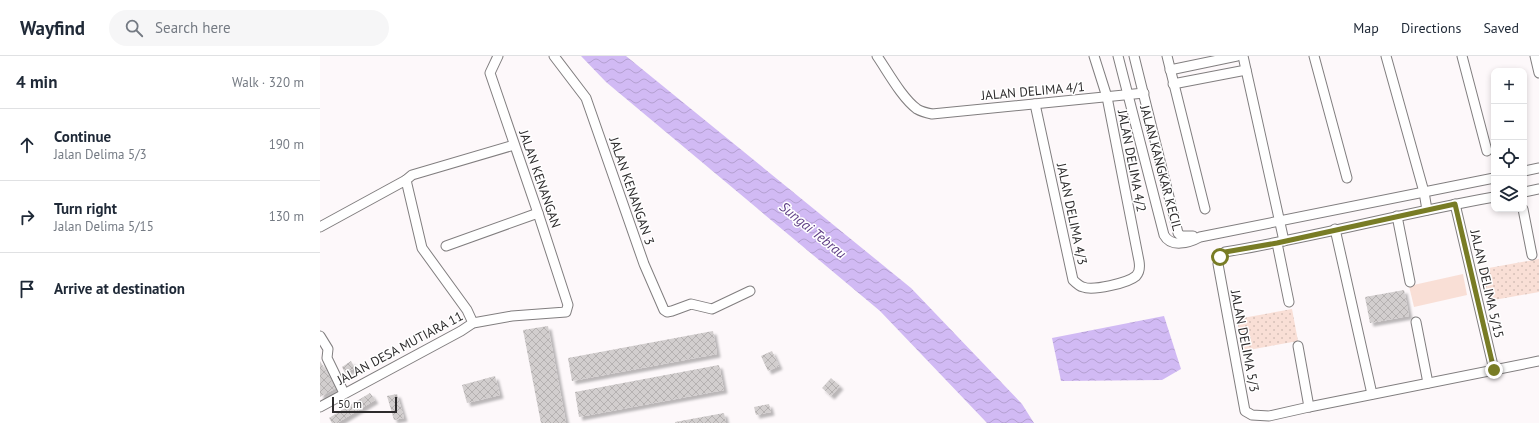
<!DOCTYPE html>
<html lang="en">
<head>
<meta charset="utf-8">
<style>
  :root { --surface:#fff; --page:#f6f6f7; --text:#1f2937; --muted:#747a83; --line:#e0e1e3 }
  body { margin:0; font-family:"PT Sans",sans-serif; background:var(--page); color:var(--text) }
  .controls { position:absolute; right:12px; top:12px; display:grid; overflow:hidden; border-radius:8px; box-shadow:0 2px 6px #0003 }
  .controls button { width:36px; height:36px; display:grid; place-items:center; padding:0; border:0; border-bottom:1px solid var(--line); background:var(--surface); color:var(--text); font:20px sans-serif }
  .scale { position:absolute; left:12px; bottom:10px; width:65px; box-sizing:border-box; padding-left:4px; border:2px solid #2d2b2c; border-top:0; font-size:11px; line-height:14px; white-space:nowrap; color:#2d2b2c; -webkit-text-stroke:3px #fff; paint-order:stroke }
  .stop { position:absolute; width:12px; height:12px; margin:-9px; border:3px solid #787c25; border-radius:50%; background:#fff }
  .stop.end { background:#787c25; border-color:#fff; box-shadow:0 1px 4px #0008 }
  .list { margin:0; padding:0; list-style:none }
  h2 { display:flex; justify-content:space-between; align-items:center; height:52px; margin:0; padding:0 16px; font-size:17px }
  h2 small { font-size:13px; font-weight:400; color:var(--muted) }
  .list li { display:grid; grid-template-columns:26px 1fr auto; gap:12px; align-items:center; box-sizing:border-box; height:72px; padding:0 16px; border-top:1px solid var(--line) }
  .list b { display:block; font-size:15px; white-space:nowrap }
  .list p { margin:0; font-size:13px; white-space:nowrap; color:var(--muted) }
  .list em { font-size:13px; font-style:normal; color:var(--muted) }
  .icon { flex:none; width:22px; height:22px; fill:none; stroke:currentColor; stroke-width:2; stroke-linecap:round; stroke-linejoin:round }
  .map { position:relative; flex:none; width:1219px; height:367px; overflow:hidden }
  header { display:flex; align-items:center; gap:24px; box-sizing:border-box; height:56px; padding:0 20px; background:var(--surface); border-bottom:1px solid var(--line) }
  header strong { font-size:19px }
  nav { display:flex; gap:22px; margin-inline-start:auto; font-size:14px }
  .search { width:280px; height:36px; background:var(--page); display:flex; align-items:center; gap:10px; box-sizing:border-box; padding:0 14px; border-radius:22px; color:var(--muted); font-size:15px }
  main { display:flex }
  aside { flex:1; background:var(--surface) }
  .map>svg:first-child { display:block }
</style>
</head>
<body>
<header>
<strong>Wayfind</strong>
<div class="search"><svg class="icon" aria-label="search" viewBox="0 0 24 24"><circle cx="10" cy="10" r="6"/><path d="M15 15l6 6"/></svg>Search here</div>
<nav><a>Map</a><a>Directions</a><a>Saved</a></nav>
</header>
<main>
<aside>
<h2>4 min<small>Walk · 320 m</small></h2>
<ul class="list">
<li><svg class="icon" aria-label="ahead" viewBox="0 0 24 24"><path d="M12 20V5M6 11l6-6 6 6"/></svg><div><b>Continue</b><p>Jalan Delima 5/3</p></div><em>190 m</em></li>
<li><svg class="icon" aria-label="right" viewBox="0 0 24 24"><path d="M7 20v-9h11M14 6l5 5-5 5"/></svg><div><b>Turn right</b><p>Jalan Delima 5/15</p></div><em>130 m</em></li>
<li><svg class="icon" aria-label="arrive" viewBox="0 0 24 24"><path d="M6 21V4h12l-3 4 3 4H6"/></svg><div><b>Arrive at destination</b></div></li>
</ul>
</aside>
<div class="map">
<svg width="1219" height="367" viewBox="0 0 1219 367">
  <defs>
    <pattern id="park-dots" width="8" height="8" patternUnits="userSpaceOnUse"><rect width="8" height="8" fill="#f9dfd6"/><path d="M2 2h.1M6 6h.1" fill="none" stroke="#d6c0b8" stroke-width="1.8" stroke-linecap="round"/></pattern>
    <pattern id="water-waves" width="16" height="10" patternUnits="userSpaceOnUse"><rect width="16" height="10" fill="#d1baf4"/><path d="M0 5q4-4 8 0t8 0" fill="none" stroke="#b4a0d1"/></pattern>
    <pattern id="building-cross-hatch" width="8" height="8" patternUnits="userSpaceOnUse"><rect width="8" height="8" fill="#d2cece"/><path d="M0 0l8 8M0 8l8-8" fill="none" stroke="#b5b1b1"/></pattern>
    <filter id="shadow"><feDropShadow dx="3.5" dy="3.5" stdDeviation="1" flood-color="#0004"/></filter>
  </defs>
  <rect width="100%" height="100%" fill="#fdf8fa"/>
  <path fill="#f9dfd6" d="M1143 218 1147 239 1094 251 1089 230Z"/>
  <g fill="url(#park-dots)">
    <path d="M1219 203V236L1168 245 1163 213Z"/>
    <path d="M972 253 978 285 923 295 917 263Z"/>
  </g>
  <g fill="url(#water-waves)">
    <path d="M261 0H306L591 232 702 348 714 367H667L560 255 286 26Z"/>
    <path d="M844 260 861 313 842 324 741 325 732 282Z"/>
  </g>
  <g fill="url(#building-cross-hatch)" filter="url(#shadow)">
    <path d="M1084 234 1089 260 1050 267 1045 241Z"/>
    <path d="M228 270 246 367H221L203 274Z"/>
    <path d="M393 275 397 298 252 325 248 302Z"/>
    <path d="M452 295 459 310 448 315 441 300Z"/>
    <path d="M0 305 16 332 0 341Z"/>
    <path d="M31 305 35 312 25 317 22 311Z"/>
    <path d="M399 309 404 334 259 361 255 336Z"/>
    <path d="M175 320 180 339 147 347 142 329Z"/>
    <path d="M511 322 520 330 511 340 502 332Z"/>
    <path d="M50 337 55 344 17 367H12L9 362Z"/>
    <path d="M77 338 84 362 74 364 67 340Z"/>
    <path d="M449 348 451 356 436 359 434 351Z"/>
    <path d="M404 357 406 367H355V366Z"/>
  </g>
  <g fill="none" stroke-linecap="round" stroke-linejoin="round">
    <g stroke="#817e7f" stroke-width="11">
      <g id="minor">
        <path d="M234 0 266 42 324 208 344 254 347 256 352 255 371 248 392 253 430 235"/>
        <path d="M557 0C568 16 582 42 597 53 602 56 607 57 612 58L824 37"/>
        <path d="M798 0 844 179C851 192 869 187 880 181L1174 122"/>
        <path d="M814 0 858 177 861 180H873"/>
        <path d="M847 0 885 153"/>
        <path d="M923 0 964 185"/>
        <path d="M994 0 1027 122"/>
        <path d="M1066 0 1104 136 1107 154"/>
        <path d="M1142 0 1167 95"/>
        <path d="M1215 0 1219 17"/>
        <path d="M850 14 917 0"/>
        <path d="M853 28 926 14"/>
        <path d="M715 48 753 224C756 227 759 230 763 231 773 235 808 227 816 220 820 216 820 211 819 205L787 41 774 0"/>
        <path d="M1204 115 1219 112"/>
        <path d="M86 124 92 119 194 89"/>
        <path d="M1204 136 1219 133"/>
        <path d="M1174 141C1084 157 995 181 905 196L900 201 898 208 925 355 932 359 949 360 989 351 1219 305"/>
        <path d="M1135 148 1174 314"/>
        <path d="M1203 153 1212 199"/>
        <path d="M1077 160 1090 226"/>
        <path d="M0 171 86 124 102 192 147 254 153 267"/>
        <path d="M1015 173 1052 338"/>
        <path d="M957 187 969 246"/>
        <path d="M126 190 218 157"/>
        <path d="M1096 266 1108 327"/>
        <path d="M0 280 8 293 7 302 24 337"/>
        <path d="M978 290 989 351"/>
        <path d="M0 351 141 275 153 267 192 260 246 256 248 249 218 157 170 17 178 0"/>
      </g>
    </g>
    <use href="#minor" stroke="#fff" stroke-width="9"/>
  </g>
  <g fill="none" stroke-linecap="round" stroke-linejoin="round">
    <path stroke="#787c25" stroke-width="5" d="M900 201 905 196 957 187 1135 148 1174 314"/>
  </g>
  <g text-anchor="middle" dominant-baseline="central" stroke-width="3" stroke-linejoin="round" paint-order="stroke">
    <g font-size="13" fill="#2d2b2c" stroke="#fff">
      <text transform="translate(713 35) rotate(-5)">JALAN DELIMA 4/1</text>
      <text transform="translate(812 105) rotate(79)">JALAN DELIMA 4/2</text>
      <text transform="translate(841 112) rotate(75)">JALAN KANGKAR KECIL</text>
      <text transform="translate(220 123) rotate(71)">JALAN KENANGAN</text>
      <text transform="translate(312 135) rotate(71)">JALAN KENANGAN 3</text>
      <text transform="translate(752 158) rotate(78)">JALAN DELIMA 4/3</text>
      <text transform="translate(1167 228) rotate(77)">JALAN DELIMA 5/15</text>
      <text transform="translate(925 285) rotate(79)">JALAN DELIMA 5/3</text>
      <text transform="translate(80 292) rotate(-28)">JALAN DESA MUTIARA 11</text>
    </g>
    <g font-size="14" font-style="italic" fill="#614187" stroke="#fff">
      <text transform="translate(493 174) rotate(39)">Sungai Tebrau</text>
    </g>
  </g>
</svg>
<div class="controls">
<button>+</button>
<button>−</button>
<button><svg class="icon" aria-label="locate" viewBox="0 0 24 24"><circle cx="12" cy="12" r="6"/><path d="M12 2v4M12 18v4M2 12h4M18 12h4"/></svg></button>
<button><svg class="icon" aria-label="layers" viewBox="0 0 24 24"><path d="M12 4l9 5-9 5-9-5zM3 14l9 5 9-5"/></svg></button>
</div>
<div class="scale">50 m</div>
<div class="stop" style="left:900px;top:201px"></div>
<div class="stop end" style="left:1174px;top:314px"></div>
</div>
</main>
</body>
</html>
